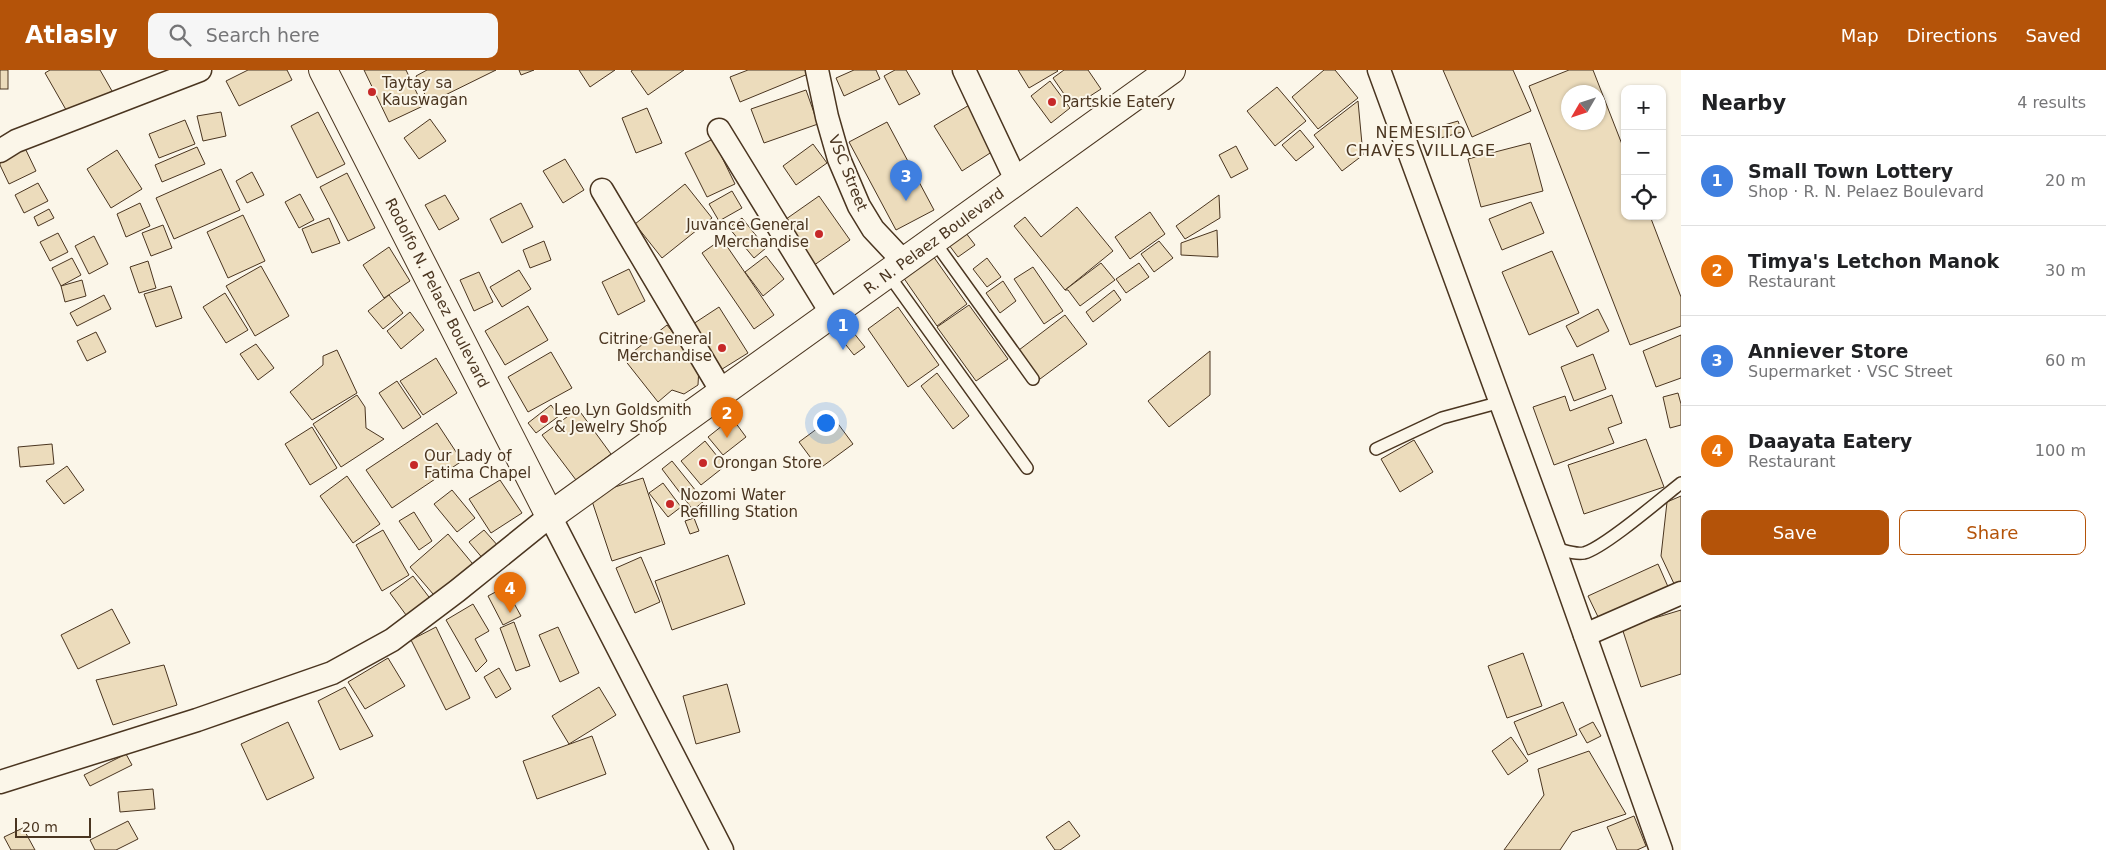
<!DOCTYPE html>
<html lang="en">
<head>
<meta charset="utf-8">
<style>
  :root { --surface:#fff; --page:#f6f6f6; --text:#202124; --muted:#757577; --line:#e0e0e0; --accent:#b45309 }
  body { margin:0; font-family:"DejaVu Sans",sans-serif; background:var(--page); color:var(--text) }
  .controls { position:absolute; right:15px; top:15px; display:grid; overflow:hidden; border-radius:10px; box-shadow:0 1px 4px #0004 }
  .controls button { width:45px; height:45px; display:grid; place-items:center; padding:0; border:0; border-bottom:1px solid var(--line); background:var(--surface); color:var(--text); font:25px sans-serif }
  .compass { position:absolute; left:1561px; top:15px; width:45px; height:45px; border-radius:50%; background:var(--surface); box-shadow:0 1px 4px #0004; rotate:231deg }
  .scale { position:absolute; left:15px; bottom:12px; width:76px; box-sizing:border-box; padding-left:5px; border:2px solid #4a3520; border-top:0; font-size:14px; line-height:18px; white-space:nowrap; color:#4a3520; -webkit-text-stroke:4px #fbf6e9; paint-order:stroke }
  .you { position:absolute; left:825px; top:352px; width:18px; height:18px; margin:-12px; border:4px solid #fff; border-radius:50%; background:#1a73e8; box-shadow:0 0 0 8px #1a73e833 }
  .badge { display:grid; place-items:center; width:32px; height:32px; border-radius:50%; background:var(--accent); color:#fff; font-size:16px; font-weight:700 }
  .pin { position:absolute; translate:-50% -41px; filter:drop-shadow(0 1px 2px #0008) }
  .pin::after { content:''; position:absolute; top:26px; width:18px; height:15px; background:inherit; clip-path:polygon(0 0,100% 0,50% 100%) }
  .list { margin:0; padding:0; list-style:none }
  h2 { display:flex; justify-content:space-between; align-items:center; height:65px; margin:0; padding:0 20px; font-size:21px }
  h2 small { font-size:16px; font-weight:400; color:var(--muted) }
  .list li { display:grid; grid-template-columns:32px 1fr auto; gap:15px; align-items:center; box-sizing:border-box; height:90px; padding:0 20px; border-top:1px solid var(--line) }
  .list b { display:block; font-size:19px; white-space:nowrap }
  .list p { margin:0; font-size:16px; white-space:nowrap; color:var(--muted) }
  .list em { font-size:16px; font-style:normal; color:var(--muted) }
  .actions { display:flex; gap:10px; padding:15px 20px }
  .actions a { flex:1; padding:11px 0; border:1px solid var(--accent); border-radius:10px; text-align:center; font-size:18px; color:var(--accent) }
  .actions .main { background:var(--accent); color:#fff }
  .icon { flex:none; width:28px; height:28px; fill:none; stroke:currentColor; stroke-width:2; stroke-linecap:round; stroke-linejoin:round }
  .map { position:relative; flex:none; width:1681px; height:780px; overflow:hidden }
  header { display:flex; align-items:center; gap:30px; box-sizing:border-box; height:70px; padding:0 25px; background:var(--accent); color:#fff }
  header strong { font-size:24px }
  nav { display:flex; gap:28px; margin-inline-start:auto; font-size:18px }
  .search { width:350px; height:45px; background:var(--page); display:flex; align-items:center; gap:12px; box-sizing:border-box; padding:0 18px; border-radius:10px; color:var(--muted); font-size:19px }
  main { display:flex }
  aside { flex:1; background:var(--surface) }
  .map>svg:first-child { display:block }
</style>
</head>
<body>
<header>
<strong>Atlasly</strong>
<div class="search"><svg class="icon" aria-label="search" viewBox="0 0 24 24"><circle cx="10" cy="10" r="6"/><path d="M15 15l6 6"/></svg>Search here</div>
<nav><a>Map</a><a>Directions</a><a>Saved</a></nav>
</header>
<main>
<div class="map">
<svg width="1681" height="780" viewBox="0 0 1681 780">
  <rect width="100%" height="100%" fill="#fbf6e9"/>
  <g fill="#ecdcbc" stroke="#4a3520" fill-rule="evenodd">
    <rect x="0" y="0" width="8" height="19"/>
    <path d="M50 0H100L112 21 69 45 45 3Z"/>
    <path d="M248 0H287L292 10 239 36 226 11Z"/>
    <path d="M364 0H406L423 36 389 52Z"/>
    <path d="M427 0H496L429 33 416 6Z"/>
    <path d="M519 0H534L521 5Z"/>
    <path d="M579 0H615L590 17Z"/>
    <path d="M633 0H684L648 25 631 1Z"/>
    <path d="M748 0H806L808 4 740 32 730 7Z"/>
    <path d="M854 0H876L880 9 844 26 836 8Z"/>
    <path d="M895 0H906L920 24 899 35 884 6Z"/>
    <path d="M1018 0H1057L1058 1 1029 18Z"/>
    <path d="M1064 0H1088L1101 19 1073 37 1053 8Z"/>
    <path d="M1324 0H1335L1358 28 1318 59 1292 27Z"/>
    <path d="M1443 0H1513L1531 41 1472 67Z"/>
    <path d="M1569 0H1593L1625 82V146H1650L1681 227V256L1630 275 1529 16ZM1568 22H1598V52H1568Z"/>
    <path d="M1050 11 1070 38 1051 53 1031 26Z"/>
    <path d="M1277 17 1306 51 1275 76 1247 41Z"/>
    <path d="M806 20 818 54 764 73 751 39Z"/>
    <path d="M1358 31 1363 85 1342 101 1314 65Z"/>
    <path d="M971 34 998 78 962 101 934 56Z"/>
    <path d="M647 38 662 73 636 83 622 48Z"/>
    <path d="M221 42 226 66 203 71 197 46Z"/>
    <path d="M318 42 345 94 317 108 291 56Z"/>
    <path d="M430 49 446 71 419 89 404 68Z"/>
    <path d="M185 50 195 74 159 88 149 64Z"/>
    <path d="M1458 51 1462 62 1437 69 1434 58Z"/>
    <path d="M887 52 934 140 896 160 849 72Z"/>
    <path d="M1300 60 1314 77 1296 91 1282 75Z"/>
    <path d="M713 69 735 114 707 127 685 83Z"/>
    <path d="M1530 73 1543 121 1481 137 1468 89Z"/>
    <path d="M813 74 827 93 796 115 783 96Z"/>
    <path d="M24 76 36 101 9 114 0 95V87Z"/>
    <path d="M1236 76 1248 99 1231 108 1219 85Z"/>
    <path d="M197 77 205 94 162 112 155 95Z"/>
    <path d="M117 80 142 119 111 138 87 99Z"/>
    <path d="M565 89 584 120 563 133 543 101Z"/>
    <path d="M221 99 240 140 174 169 156 128Z"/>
    <path d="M252 102 264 125 247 133 236 111Z"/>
    <path d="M347 103 375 158 348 171 320 117Z"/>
    <path d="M38 113 48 131 24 143 15 125Z"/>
    <path d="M685 114 712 148 662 188 635 154Z"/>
    <path d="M732 121 742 138 719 151 709 134Z"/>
    <path d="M300 124 314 150 299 158 285 132Z"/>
    <path d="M445 125 459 149 439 160 425 135Z"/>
    <path d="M1219 125 1220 148 1185 169 1176 156Z"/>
    <path d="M819 126 850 170 810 198 779 154Z"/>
    <path d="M1531 132 1544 163 1502 180 1489 149Z"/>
    <path d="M140 133 150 156 126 167 117 144Z"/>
    <path d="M521 133 533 157 502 173 490 149Z"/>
    <path d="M1077 137 1113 181 1065 220 1014 156 1025 147 1041 167Z"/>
    <path d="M49 139 54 148 38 156 34 147Z"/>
    <path d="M1150 142 1165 164 1130 189 1115 167Z"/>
    <path d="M243 145 265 191 228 208 207 162Z"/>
    <path d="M329 148 340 173 312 183 302 159Z"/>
    <path d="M742 148 766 178 754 188 729 158Z"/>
    <path d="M163 155 172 178 151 186 142 163Z"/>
    <path d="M1217 160 1218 187 1181 185V173Z"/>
    <path d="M58 163 68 182 50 191 40 172Z"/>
    <path d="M966 163 975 175 958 187 949 175Z"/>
    <path d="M94 166 108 194 89 204 75 176Z"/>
    <path d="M722 169 774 245 754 259 702 183Z"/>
    <path d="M544 171 551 190 530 198 523 180Z"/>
    <path d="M1159 171 1173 188 1154 202 1141 184Z"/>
    <path d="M389 177 410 211 384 228 363 195Z"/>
    <path d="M1552 181 1579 243 1529 265 1502 202Z"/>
    <path d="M766 186 784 209 763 226 745 202Z"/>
    <path d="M933 186 967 234 937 256 903 207Z"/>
    <path d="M72 188 81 205 61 216 52 198Z"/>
    <path d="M987 188 1001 207 987 217 973 199Z"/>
    <path d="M148 191 156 218 139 223 130 197Z"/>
    <path d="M1101 193 1115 210 1080 236 1068 220H1065Z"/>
    <path d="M1139 193 1149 207 1126 223 1116 209Z"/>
    <path d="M261 196 289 246 255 266 226 216Z"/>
    <path d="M1033 197 1063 241 1044 254 1014 209Z"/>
    <path d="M629 199 645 231 618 245 602 212Z"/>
    <path d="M519 200 531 219 502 237 490 217Z"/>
    <path d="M479 202 493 232 474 241 460 210Z"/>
    <path d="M82 210 86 226 65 232 61 216Z"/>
    <path d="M1003 211 1016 231 1000 243 986 223Z"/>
    <path d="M171 216 182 248 156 257 144 224Z"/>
    <path d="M1114 220 1121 230 1093 252 1086 242Z"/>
    <path d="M225 223 248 260 226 273 203 237Z"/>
    <path d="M104 225 111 239 77 256 70 243Z"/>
    <path d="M389 225 403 243 383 259 368 241Z"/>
    <path d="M969 235 1008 289 976 311 937 257Z"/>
    <path d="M528 236 548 270 505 295 485 261Z"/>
    <path d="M719 237 748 283 719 301 690 256Z"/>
    <path d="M898 237 939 295 908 317 868 259Z"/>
    <path d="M1598 239 1609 261 1577 277 1566 256Z"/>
    <path d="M410 242 424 260 401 279 387 261Z"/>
    <path d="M1065 245 1087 274 1040 309 1019 280Z"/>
    <path d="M667 255 699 296 698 315 684 324 672 320 658 332 624 289Z"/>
    <path d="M96 262 106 282 87 291 77 271Z"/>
    <path d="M853 262 865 277 854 285 842 270Z"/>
    <path d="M1681 265V308L1656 317 1643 281Z"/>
    <path d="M256 274 274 298 258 310 240 284Z"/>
    <path d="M337 280 357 323 312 350 290 322 323 295V286Z"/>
    <path d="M1210 281V325L1169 357 1148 331Z"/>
    <path d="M551 282 572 318 528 342 508 307Z"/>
    <path d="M1593 284 1606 319 1574 331 1561 297Z"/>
    <path d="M436 288 457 323 423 345 400 311Z"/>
    <path d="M937 303 969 346 953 359 921 316Z"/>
    <path d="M397 311 421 347 403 359 379 323Z"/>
    <path d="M1678 323 1681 334V355L1670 358 1663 327Z"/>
    <path d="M357 325 365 337 366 358 384 369 341 397 313 354Z"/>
    <path d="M1612 325 1622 353 1608 358 1614 373 1554 395 1533 337 1565 326 1570 341Z"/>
    <path d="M551 335 559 346 536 363 528 353Z"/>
    <path d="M578 339 611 384 576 410 542 365Z"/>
    <path d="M833 347 853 374 819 399 799 372Z"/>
    <path d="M732 348 746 367 723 385 708 367Z"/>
    <path d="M437 353 462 391 392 438 366 400Z"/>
    <path d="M312 357 337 398 310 415 285 374Z"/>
    <path d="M1646 369 1664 417 1584 444 1568 395Z"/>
    <path d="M1414 370 1433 402 1400 422 1381 389Z"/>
    <path d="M705 371 725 396 701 415 681 391Z"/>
    <path d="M52 374 54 394 20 397 18 377Z"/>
    <path d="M672 391 704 431 693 440 662 399Z"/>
    <path d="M67 396 84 420 64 434 46 411Z"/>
    <path d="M347 406 380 454 353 473 320 426Z"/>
    <path d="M643 408 665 474 612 491 590 425Z"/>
    <path d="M500 410 522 443 491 463 469 429Z"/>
    <path d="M663 413 681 437 668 447 649 423Z"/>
    <path d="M452 420 475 448 457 462 434 434Z"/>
    <path d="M1681 426V515L1676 518 1661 486 1667 432Z"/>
    <path d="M414 442 432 471 419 480 399 451Z"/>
    <path d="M694 448 699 461 690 464 685 451Z"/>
    <path d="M383 460 409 505 382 521 356 475Z"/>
    <path d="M484 460 499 477 484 490 469 472Z"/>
    <path d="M448 464 477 499 439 531 410 497Z"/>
    <path d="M728 485 745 534 672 560 655 511Z"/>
    <path d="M641 487 660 532 635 543 616 498Z"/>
    <path d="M1658 494 1669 519 1600 551 1588 526Z"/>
    <path d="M413 506 432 531 409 549 390 523Z"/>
    <path d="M505 517 521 546 503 555 488 526Z"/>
    <path d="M473 534 489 561 475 569 487 591 476 602 446 550Z"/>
    <path d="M112 539 130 573 78 599 61 565Z"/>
    <path d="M1681 540V604L1641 617 1622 558Z"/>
    <path d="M514 552 530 596 516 601 500 558Z"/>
    <path d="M436 557 470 628 446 640 411 570Z"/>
    <path d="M558 557 579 603 560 612 539 565Z"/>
    <path d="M1523 583 1542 636 1507 648 1488 596Z"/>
    <path d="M388 588 405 616 365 639 348 612Z"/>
    <path d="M164 595 177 635 113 655 96 610Z"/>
    <path d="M499 598 511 619 496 628 484 607Z"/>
    <path d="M727 614 740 662 696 674 683 626Z"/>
    <path d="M345 617 373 666 340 680 318 631Z"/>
    <path d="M599 617 616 645 569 674 552 646Z"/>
    <path d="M1563 632 1577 665 1528 685 1514 652Z"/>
    <path d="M288 652 314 708 267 730 241 674Z"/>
    <path d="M1593 652 1601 666 1587 673 1579 659Z"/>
    <path d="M592 666 606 704 537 729 523 691Z"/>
    <path d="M1511 667 1528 691 1508 705 1492 681Z"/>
    <path d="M1589 681 1626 744 1572 762 1560 780H1504L1544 725 1538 699Z"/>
    <path d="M126 684 132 695 90 716 84 705Z"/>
    <path d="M153 719 155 739 120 742 118 722Z"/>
    <path d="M1634 746 1646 776 1637 780H1617L1607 757Z"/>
    <path d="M128 751 138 769 116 780H95L90 770Z"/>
    <path d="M1069 751 1080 766 1060 780H1055L1046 767Z"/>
    <path d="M23 758 35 780H11L4 767Z"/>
  </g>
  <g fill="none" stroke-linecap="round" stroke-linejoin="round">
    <g stroke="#4a3520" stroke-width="14">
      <g id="service">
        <path d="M934 171 1033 309"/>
        <path d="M888 204 1027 398"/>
        <path d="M1376 379 1442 348 1501 332"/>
        <path d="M1554 478C1564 480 1574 485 1584 483 1604 478 1662 428 1681 413"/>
      </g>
    </g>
    <g stroke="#4a3520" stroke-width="25">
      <g id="minor">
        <path d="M817 0 827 47 839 89 859 136 873 159 904 192"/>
        <path d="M964 0 1017 112"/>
        <path d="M1379 0 1554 478 1661 780"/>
        <path d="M719 60 832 244"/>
        <path d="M0 81 16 71 200 0"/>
        <path d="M602 120 722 322"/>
        <path d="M1585 565 1681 523"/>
        <path d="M0 712 197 650 332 603 392 570 457 521 550 446 722 780"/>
      </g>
    </g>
    <g stroke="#4a3520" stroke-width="30">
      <path id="tertiary" d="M323 0 550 446 1171 0"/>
    </g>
    <use href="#service" stroke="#fbf6e9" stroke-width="11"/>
    <use href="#minor" stroke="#fbf6e9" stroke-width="22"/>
    <use href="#tertiary" stroke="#fbf6e9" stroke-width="28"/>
  </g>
  <g fill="#c62828" stroke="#fbf6e9" stroke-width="2">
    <circle cx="372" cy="22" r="5"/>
    <circle cx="1052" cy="32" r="5"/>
    <circle cx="819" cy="164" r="5"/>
    <circle cx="722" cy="278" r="5"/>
    <circle cx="544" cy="349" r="5"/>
    <circle cx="703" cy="393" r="5"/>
    <circle cx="414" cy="395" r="5"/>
    <circle cx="670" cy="434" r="5"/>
  </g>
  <g text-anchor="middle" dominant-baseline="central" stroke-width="4" stroke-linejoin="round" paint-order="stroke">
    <g font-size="15" fill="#4a3520" stroke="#fbf6e9" text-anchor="start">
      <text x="382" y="13">Taytay sa<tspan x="382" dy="17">Kauswagan</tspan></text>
      <text x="1062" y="32">Partskie Eatery</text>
      <text x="809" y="155" text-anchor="end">Juvance General<tspan x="809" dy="17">Merchandise</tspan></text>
      <text x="712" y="269" text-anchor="end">Citrine General<tspan x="712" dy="17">Merchandise</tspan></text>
      <text x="554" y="340">Leo Lyn Goldsmith<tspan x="554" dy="17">&amp; Jewelry Shop</tspan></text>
      <text x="424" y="386">Our Lady of<tspan x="424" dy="17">Fatima Chapel</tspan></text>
      <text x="713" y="393">Orongan Store</text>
      <text x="680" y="425">Nozomi Water<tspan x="680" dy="17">Refilling Station</tspan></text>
    </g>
    <g font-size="15" fill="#4a3520" stroke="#fbf6e9">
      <text transform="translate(848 103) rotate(68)">VSC Street</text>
      <text transform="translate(934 171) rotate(-36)">R. N. Pelaez Boulevard</text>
      <text transform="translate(437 223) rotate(63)">Rodolfo N. Pelaez Boulevard</text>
    </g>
    <g font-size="16" letter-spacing="1" fill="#4a3520" stroke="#fbf6e9">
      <text x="1421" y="62">NEMESITO<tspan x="1421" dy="18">CHAVES VILLAGE</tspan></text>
    </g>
  </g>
</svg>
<div class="controls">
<button>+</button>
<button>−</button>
<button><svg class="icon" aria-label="locate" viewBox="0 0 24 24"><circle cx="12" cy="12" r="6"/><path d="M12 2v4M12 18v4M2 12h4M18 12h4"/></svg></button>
</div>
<svg class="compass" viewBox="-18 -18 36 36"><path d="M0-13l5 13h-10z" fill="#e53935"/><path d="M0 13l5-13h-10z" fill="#757577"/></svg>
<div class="scale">20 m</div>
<div class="you"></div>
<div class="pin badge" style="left:843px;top:280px;background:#3f7fe0">1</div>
<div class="pin badge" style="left:727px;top:368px;background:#e8710a">2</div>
<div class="pin badge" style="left:906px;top:131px;background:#3f7fe0">3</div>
<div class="pin badge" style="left:510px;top:543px;background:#e8710a">4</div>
</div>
<aside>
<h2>Nearby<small>4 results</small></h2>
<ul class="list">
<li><span class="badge" style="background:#3f7fe0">1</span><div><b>Small Town Lottery</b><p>Shop · R. N. Pelaez Boulevard</p></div><em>20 m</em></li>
<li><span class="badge" style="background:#e8710a">2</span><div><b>Timya's Letchon Manok</b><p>Restaurant</p></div><em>30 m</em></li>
<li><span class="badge" style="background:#3f7fe0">3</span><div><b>Anniever Store</b><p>Supermarket · VSC Street</p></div><em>60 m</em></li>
<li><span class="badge" style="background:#e8710a">4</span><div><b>Daayata Eatery</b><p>Restaurant</p></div><em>100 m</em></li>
</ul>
<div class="actions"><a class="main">Save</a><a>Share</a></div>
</aside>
</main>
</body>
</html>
